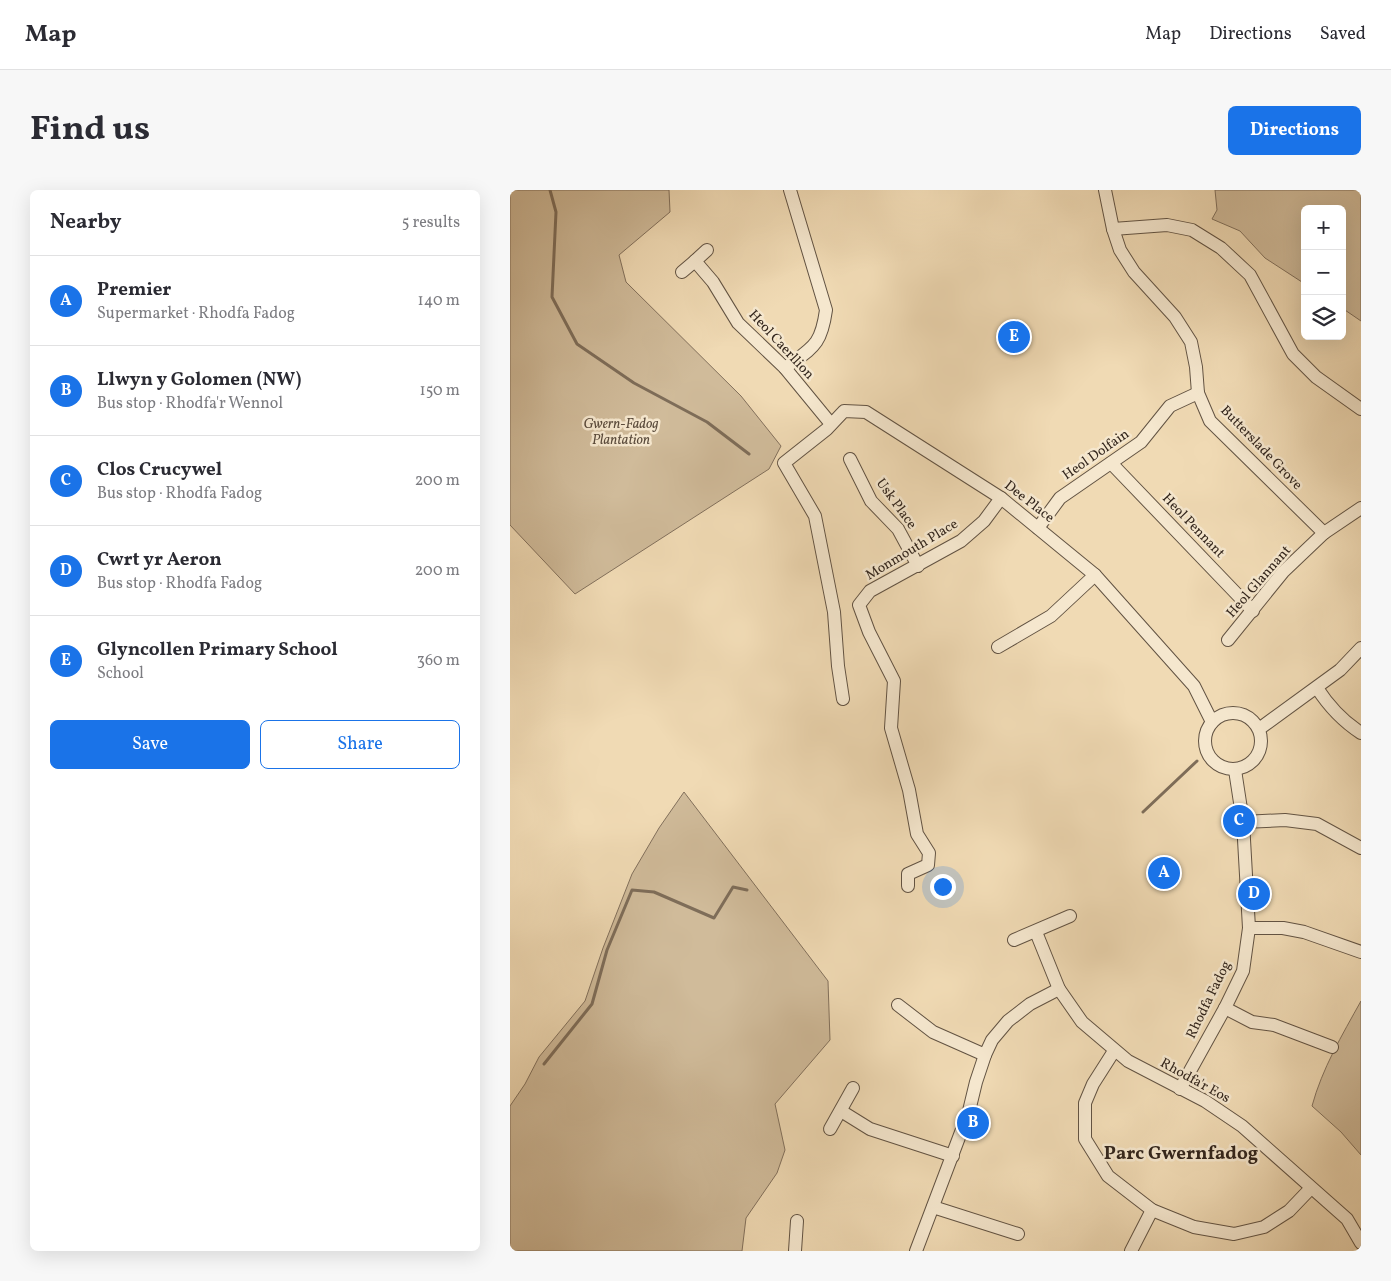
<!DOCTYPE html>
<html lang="en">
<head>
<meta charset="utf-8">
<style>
  :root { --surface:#fff; --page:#f7f7f7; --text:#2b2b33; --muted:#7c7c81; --line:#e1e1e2; --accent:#1a73e8 }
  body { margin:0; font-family:Vollkorn,serif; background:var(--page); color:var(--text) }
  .controls { position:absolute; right:15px; top:15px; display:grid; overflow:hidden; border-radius:8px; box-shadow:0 5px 20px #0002 }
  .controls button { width:45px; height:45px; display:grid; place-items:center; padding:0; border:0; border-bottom:1px solid var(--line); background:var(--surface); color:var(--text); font:25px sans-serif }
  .you { position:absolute; left:432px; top:696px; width:18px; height:18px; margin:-12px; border:4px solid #fff; border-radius:50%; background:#1a73e8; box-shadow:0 0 0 8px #1a73e833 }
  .badge { display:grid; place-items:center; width:32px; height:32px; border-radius:50%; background:var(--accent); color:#fff; font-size:16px; font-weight:700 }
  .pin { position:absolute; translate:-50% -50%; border:2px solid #fff; box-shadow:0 1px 5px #0006 }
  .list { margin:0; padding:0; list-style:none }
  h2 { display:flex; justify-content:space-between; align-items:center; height:65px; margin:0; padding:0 20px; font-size:21px }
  h2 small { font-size:16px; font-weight:400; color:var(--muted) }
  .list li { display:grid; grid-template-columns:32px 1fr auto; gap:15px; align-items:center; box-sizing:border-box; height:90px; padding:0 20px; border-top:1px solid var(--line) }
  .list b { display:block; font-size:19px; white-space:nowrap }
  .list p { margin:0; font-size:16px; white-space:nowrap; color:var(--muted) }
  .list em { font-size:16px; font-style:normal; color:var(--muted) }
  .actions { display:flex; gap:10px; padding:15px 20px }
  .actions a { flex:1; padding:11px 0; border:1px solid var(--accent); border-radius:8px; text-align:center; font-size:18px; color:var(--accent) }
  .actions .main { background:var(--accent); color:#fff }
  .icon { flex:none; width:28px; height:28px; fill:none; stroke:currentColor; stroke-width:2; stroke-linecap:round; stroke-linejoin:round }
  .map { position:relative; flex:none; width:851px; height:1061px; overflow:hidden; border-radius:8px }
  header { display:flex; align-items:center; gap:30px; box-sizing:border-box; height:70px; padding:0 25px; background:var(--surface); border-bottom:1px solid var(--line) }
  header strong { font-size:24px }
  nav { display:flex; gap:28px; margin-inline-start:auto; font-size:18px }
  .intro { display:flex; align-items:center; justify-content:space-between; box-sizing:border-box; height:120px; padding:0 30px }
  h1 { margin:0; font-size:35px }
  .button { padding:12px 22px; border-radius:8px; background:var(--accent); color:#fff; font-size:18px; font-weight:700 }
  main { display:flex; gap:30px; padding:0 30px }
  aside { flex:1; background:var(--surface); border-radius:8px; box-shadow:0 5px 20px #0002 }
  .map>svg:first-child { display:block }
</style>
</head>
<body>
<header>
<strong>Map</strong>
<nav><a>Map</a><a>Directions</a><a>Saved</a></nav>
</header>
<div class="intro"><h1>Find us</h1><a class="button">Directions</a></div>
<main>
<aside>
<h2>Nearby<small>5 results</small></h2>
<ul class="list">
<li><span class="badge">A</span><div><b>Premier</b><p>Supermarket · Rhodfa Fadog</p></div><em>140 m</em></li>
<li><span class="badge">B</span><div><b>Llwyn y Golomen (NW)</b><p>Bus stop · Rhodfa'r Wennol</p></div><em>150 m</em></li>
<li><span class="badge">C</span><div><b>Clos Crucywel</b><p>Bus stop · Rhodfa Fadog</p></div><em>200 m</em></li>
<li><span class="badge">D</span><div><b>Cwrt yr Aeron</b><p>Bus stop · Rhodfa Fadog</p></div><em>200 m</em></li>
<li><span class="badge">E</span><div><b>Glyncollen Primary School</b><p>School</p></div><em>360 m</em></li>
</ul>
<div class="actions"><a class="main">Save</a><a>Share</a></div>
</aside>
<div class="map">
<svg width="851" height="1061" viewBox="0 0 851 1061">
  <rect width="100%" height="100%" fill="#f0dab4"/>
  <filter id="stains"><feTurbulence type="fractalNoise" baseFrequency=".004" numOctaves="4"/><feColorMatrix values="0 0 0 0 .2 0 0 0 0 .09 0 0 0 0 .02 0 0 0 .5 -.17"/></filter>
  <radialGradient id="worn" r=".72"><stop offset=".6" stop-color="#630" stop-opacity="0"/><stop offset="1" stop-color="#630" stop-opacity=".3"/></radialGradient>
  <g fill="#d0bb9a" stroke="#82705c">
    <path d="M0 0H159L160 22 109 65 116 92 231 206 271 256 259 279 65 404 0 335Z"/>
    <path d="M705 0H851V131L832 118V19H795V94L755 68 730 41 702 29 707 20Z"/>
    <path d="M174 602 318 791 320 850 265 914 275 960 267 983 236 1028 232 1061H0V916L15 894 29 867 75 811 93 758 122 684 149 638Z"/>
    <path d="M851 811V965L831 942 802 916C812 879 832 845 851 811Z"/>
  </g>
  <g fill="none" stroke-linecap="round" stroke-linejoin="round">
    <g stroke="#7e6d59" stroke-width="3">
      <path d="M40 0 46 22 42 107 67 154 124 193 197 232 239 264"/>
      <path d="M633 622 687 571"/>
      <path d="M34 874 82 814 97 760 122 700 144 702 204 728 223 697 237 700"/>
    </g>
    <g stroke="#625343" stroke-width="14">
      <g id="minor">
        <path d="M595 0 603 39 610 60 624 82 665 127 681 152 686 177 688 203 700 231 814 343"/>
        <path d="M603 39 657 35 682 40 711 58 740 85 783 164 806 187 851 219"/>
        <path d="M197 60 185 71 203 92 228 133 275 178 321 234"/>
        <path d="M172 82 185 71"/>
        <path d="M275 178C303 157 311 156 316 120L280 0"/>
        <path d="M340 269 361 311 388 339 408 376"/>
        <path d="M601 273 743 421"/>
        <path d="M528 338 550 308 631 252 660 216 688 203"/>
        <path d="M718 450 773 382 814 343 851 318"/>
        <path d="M488 457 541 426 585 385"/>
        <path d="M807 498C818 515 834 532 851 543"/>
        <path d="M333 509 328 476 324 422 305 326 274 273 317 239 334 221 356 222 491 308 585 385 684 496 702 532"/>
        <circle cx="723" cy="551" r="28"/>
        <path d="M749 539 830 480 851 458"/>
        <path d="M733 632 775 630 807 634 851 658"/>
        <path d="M398 696V684L418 675 419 663 407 644 399 600 381 538 384 491 359 442 349 415 360 401 451 351 474 331 491 308"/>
        <path d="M739 738H773L794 742 851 762"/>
        <path d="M526 742 549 799 572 832 618 871 695 911 732 936 837 1029 851 1053"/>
        <path d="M504 750 560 726"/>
        <path d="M388 815 423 842 475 865"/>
        <path d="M715 818 742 832 764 835 822 857"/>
        <path d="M604 861 583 894 575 913V949L598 986 642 1020 684 1037 724 1044 754 1037 779 1021 801 998"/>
        <path d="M670 899 715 818 733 781 739 738 733 632 725 580"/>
        <path d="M331 921 360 939 443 966"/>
        <path d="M320 939 343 898"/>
        <path d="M423 1017 508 1044"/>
        <path d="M285 1061 287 1031"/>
        <path d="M406 1061 459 921 466 892 475 865 482 850 498 831 520 814 549 799"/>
        <path d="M621 1061 642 1020"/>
      </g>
    </g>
    <use href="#minor" stroke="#f5e7ce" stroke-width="12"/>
  </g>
  <g text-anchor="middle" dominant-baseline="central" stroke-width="5" stroke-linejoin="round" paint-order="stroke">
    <g font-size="14" fill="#33261d" stroke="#f5e7ce">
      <text transform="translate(271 155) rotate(47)">Heol Caerllion</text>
      <text transform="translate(751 258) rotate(46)">Butterslade Grove</text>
      <text transform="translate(586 265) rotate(-35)">Heol Dolfain</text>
      <text transform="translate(519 312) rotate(38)">Dee Place</text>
      <text transform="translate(386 314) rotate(54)">Usk Place</text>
      <text transform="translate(683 336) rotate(46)">Heol Pennant</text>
      <text transform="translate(402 360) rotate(-31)">Monmouth Place</text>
      <text transform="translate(749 392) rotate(-49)">Heol Glannant</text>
      <text transform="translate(699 810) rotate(-64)">Rhodfa Fadog</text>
      <text transform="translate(685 891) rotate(29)">Rhodfa'r Eos</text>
    </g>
    <g font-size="14" font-style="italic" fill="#5a4b3c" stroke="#f5e7ce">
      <text x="111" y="234">Gwern-Fadog<tspan x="111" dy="16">Plantation</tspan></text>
    </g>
    <g font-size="19" font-weight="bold" fill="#33261d" stroke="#f5e7ce">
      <text x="671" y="964">Parc Gwernfadog</text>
    </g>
  </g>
  <rect width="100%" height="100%" filter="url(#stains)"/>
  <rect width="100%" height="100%" fill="url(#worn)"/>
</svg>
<div class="controls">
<button>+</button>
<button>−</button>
<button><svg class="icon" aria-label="layers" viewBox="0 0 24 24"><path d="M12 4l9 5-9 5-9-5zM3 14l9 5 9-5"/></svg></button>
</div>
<div class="you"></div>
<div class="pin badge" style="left:654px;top:683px">A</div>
<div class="pin badge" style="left:463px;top:933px">B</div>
<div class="pin badge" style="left:729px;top:631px">C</div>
<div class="pin badge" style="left:744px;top:704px">D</div>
<div class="pin badge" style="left:504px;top:147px">E</div>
</div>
</main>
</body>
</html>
